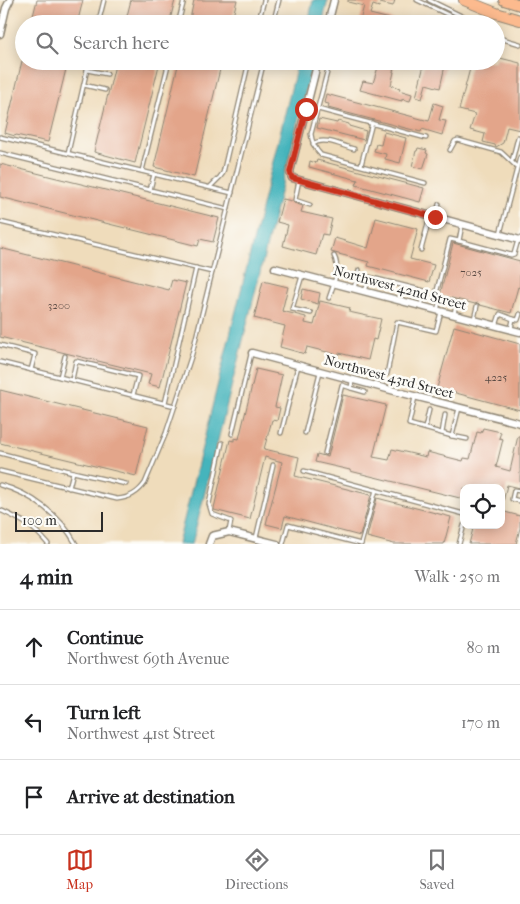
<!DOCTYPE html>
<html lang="en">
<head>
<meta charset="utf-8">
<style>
  :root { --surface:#fff; --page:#f2f2f2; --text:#202124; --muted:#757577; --line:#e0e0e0; --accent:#c8321e }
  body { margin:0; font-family:"IM FELL French Canon",serif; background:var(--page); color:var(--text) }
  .controls { position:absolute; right:15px; bottom:15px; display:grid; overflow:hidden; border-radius:10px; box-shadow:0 2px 12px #0003 }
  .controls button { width:45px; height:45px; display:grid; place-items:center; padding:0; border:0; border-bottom:1px solid var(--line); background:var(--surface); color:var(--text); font:25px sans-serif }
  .scale { position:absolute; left:15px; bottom:12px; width:88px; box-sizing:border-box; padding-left:5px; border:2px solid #2b2b2b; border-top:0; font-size:14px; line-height:18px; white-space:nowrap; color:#2b2b2b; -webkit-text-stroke:4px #fdfcf7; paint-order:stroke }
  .stop { position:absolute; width:15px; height:15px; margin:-11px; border:4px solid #c8321e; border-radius:50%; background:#fff }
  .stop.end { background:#c8321e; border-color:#fff; box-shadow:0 1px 5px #0008 }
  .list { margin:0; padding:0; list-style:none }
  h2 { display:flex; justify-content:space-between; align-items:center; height:65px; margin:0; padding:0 20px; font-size:21px }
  h2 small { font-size:16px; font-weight:400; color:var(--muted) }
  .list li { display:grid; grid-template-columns:32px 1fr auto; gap:15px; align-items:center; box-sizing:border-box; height:75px; padding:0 20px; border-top:1px solid var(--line) }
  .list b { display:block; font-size:19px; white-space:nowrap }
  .list p { margin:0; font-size:16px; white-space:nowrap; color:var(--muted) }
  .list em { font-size:16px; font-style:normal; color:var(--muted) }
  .icon { flex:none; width:28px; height:28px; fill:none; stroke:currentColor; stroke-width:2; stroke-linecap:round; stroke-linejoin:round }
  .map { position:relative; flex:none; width:520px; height:544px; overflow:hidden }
  .search { position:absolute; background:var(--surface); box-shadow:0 2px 12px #0003; left:15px; right:15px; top:15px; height:55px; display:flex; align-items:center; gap:12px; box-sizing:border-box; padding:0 18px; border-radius:28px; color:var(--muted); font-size:19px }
  .sheet { height:290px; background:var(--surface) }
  nav { display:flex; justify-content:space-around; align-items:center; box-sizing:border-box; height:70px; border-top:1px solid var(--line); background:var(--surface); font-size:14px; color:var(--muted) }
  nav a { display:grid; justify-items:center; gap:2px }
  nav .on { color:var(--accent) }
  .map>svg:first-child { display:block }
</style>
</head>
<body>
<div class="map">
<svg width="520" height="544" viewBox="0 0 520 544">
  <rect width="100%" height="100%" fill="#fdfcf7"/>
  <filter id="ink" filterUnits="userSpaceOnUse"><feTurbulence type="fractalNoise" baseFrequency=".02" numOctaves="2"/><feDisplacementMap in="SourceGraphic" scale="10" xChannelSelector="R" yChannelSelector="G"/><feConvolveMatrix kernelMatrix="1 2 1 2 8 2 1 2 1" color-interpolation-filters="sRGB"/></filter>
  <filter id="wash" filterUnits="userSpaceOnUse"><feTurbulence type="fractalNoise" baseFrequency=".0096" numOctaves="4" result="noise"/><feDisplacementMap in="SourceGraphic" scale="20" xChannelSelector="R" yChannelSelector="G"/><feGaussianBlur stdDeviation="1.12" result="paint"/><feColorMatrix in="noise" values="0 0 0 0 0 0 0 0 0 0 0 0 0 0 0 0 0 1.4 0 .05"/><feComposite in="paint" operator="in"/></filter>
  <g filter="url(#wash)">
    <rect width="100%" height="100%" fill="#efdcbb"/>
    <g fill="#44b4bc" stroke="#387074">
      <path d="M313 0H328L322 24H308Z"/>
      <path d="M298 61H313L192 544H178Z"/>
    </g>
    <g id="blocks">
      <g fill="#e3a58a">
        <path d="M37 0H83L77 24H31Z"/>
        <path d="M131 0H175L169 24H125Z"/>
        <path d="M194 0H237L231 24H189Z"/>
        <path d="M348 0H395L393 6 380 3 379 7 373 5 370 14 402 22V24H381L372 21V24H364L365 21 360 20 364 6 348 2Z"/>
        <path d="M496 57 520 63V130L507 127 503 143 496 147 495 145 483 142 485 134 470 130 475 114 459 110 472 61H496Z"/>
        <path d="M22 61H68L48 142 16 135 15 136 5 133Z"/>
        <path d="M116 61H160L135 163 94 152Z"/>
        <path d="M179 61H222L194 177 154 167Z"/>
        <path d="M380 61H395L393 72H394L391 85 400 88 399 90 412 94 410 101 402 99V101L360 90 363 81 373 83Z"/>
        <path d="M425 61H446L440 88 426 84 422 99 416 97Z"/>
        <path d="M326 94 429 121 434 103 443 106 439 120 446 121 442 135 422 129 421 132 328 108 329 104 324 103Z"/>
        <path d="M319 119 337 123 338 121 349 124V126L366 131 364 140 317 128Z"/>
        <path d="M384 132 406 138 400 163 385 159 386 154 374 151 376 144 381 145Z"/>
        <path d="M418 148 427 150 426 153 428 154 423 169 412 166 416 151H417Z"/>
        <path d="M317 160 424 188 420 202 356 185 358 180 309 167 310 161 316 163Z"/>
        <path d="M0 164 219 218 213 242 200 239 198 246 0 197Z"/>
        <path d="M283 199 292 201 294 203 303 206 301 212 332 219 328 235 322 234 316 255 283 246 288 225 277 222Z"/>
        <path d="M376 218 418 229 410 259 434 265 429 282 368 266 369 262 331 252 335 238 368 248Z"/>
        <path d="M453 243 520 261V288L518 287 511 313 480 305 478 303 475 304 440 295Z"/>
        <path d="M0 248 169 290 172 280 186 283 160 387 148 384 151 374 0 337Z"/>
        <path d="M263 281 288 287 282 311 306 317 305 323 314 325 320 301 350 308 349 312 381 319 376 340 373 339 368 360 339 353V355L307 347 305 354 280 347 285 326 254 318Z"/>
        <path d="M303 289 320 293 318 304 301 299Z"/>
        <path d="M454 326 520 344V410L437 388Z"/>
        <path d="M256 369 282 375 275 407 280 408 277 421 272 420 264 449 299 457 295 476 371 495 360 536 285 516 282 528 266 524 282 462 265 457 250 519 214 510V508L230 440 234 441V438L239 439Z"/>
        <path d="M0 390 148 426 136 476 0 443Z"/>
        <path d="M343 395 386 405 373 457 389 460 392 449 426 457 427 452 463 461 464 458 470 459 477 432 481 433 483 428 501 432 499 438 503 439 496 467 510 471 518 436H520V488L507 485 503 502H501V488H464V499L350 471V470L315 462 317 454 328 457Z"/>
        <path d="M377 498 451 517 444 544H394L367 537Z"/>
        <path d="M501 511 520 516V528L516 544H469L474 525H501Z"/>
      </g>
    </g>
  </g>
  <g filter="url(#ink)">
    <use href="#blocks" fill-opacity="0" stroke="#8d8473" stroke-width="1"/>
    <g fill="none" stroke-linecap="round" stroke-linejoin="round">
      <g stroke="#8d8473" stroke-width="5.5">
        <g id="service">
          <path d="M417 0 459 20 461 24"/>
          <path d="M429 0 478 24"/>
          <path d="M98 24 104 0"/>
          <path d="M178 24 184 0"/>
          <path d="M258 24 264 0"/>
          <path d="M273 24 279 0"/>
          <path d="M496 37 520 44"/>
          <path d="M330 61 311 134C312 143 315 149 321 155L425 183"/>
          <path d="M360 61 365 62"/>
          <path d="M87 70 107 74"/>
          <path d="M84 85 105 90"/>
          <path d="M318 109 426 138"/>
          <path d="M0 137 232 193"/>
          <path d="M313 144C324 136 342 146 354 149"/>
          <path d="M450 150 455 141 458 140 501 152 517 167"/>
          <path d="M0 153 228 209"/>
          <path d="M68 153 89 61"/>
          <path d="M512 161 518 137"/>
          <path d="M361 165 372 123"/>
          <path d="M142 171 169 61"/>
          <path d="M299 180 295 200 310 205"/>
          <path d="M210 187 220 177 223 173 249 61"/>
          <path d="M150 190 154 174"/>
          <path d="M436 216 439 204"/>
          <path d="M0 222 212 272"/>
          <path d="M462 225 459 241 511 255 514 254 518 240"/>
          <path d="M500 234 520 157"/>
          <path d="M421 250 430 216"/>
          <path d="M302 276 292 309 311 313"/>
          <path d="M354 288 359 270"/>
          <path d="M365 292 369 277 425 291 421 306"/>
          <path d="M329 298C333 286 341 268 334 256"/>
          <path d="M440 299 456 303 454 315"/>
          <path d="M437 311 440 299 435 298 450 239 459 241"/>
          <path d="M474 319 477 306"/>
          <path d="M496 326 500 314 513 319"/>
          <path d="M511 329 513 319 518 320 520 314"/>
          <path d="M0 345 35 354 31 370"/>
          <path d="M0 362 175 406"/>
          <path d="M387 374 397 322 436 331 441 312"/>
          <path d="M60 377 65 356"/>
          <path d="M72 380 76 361 138 376 133 395"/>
          <path d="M352 381 351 388 365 392"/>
          <path d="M415 397 409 424 452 436"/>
          <path d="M165 403 196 268"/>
          <path d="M459 408 452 436 467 439"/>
          <path d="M425 428 429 410"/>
          <path d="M281 433 298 366"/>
          <path d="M305 433 320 372"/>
          <path d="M442 433 445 415"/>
          <path d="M232 434 251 354"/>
          <path d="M222 443 209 504 212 514 231 521 229 531"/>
          <path d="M0 453 73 472 69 488"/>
          <path d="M325 453 342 385 351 388"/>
          <path d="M0 471 117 499C130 498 138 493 145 483L166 433 192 354 264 61"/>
          <path d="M304 471 464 514"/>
          <path d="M73 472 126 484"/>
          <path d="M0 485C31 493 61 516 76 544"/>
          <path d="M520 491 514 490 512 499 520 501"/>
          <path d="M0 510C21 520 33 525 48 544"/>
          <path d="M256 538 273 465"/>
          <path d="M283 544 288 525 361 544"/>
          <path d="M361 544 376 490"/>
          <path d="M459 544 464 525"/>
        </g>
      </g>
      <g stroke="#8d8473" stroke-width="9">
        <g id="minor">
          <path d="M328 24 334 0"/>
          <path d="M0 34 6 8 10 0"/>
          <path d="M318 61 290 172 292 178 520 240"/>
          <path d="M275 268 520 332"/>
          <path d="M252 353 406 394 520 423"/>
          <path d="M209 544 212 536 229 532 277 544"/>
        </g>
      </g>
      <g stroke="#8d8473" stroke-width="12">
        <g id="primary">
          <path d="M464 0 496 13 520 20"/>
          <path d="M504 0 520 5"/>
        </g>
      </g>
      <use href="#service" stroke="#fff" stroke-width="3"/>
      <use href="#minor" stroke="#fff" stroke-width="6"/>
      <use href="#primary" stroke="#fcba8e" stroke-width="10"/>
    </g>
  </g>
  <g fill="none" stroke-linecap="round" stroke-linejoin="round" filter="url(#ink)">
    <path stroke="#c8321e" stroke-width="6" d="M306 109 290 172 292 178 435 217"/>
  </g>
  <g text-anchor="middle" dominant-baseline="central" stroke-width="5" stroke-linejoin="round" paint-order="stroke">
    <g font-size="11" fill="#594a43">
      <text x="471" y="272">7025</text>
      <text x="59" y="305">3200</text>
      <text x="496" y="377">4225</text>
    </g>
    <g font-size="14" fill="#2b2b2b" stroke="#fdfcf7">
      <text transform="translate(400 288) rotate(15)">Northwest 42nd Street</text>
      <text transform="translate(389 377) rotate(15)">Northwest 43rd Street</text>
    </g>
  </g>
</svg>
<div class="controls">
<button><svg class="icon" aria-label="locate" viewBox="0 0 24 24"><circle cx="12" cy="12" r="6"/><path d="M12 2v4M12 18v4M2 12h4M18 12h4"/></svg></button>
</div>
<div class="scale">100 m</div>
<div class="stop" style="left:306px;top:109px"></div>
<div class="stop end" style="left:435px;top:217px"></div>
<div class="search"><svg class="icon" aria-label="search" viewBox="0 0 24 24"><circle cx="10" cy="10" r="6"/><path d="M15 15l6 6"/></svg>Search here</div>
</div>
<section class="sheet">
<h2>4 min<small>Walk · 250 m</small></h2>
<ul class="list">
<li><svg class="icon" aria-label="ahead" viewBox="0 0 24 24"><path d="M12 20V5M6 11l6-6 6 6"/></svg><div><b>Continue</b><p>Northwest 69th Avenue</p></div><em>80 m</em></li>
<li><svg class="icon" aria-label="left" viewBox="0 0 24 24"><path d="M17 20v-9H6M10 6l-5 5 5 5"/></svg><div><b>Turn left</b><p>Northwest 41st Street</p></div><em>170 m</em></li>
<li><svg class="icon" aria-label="arrive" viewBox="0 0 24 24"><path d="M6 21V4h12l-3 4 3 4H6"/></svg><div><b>Arrive at destination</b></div></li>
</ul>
</section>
<nav>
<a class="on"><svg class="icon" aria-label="map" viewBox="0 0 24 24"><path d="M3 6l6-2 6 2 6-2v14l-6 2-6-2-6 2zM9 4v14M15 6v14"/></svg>Map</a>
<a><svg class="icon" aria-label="directions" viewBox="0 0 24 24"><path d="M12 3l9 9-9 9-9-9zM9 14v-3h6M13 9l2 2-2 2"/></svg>Directions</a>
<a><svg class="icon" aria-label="saved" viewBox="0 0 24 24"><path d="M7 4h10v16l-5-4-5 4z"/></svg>Saved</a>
</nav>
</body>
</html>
